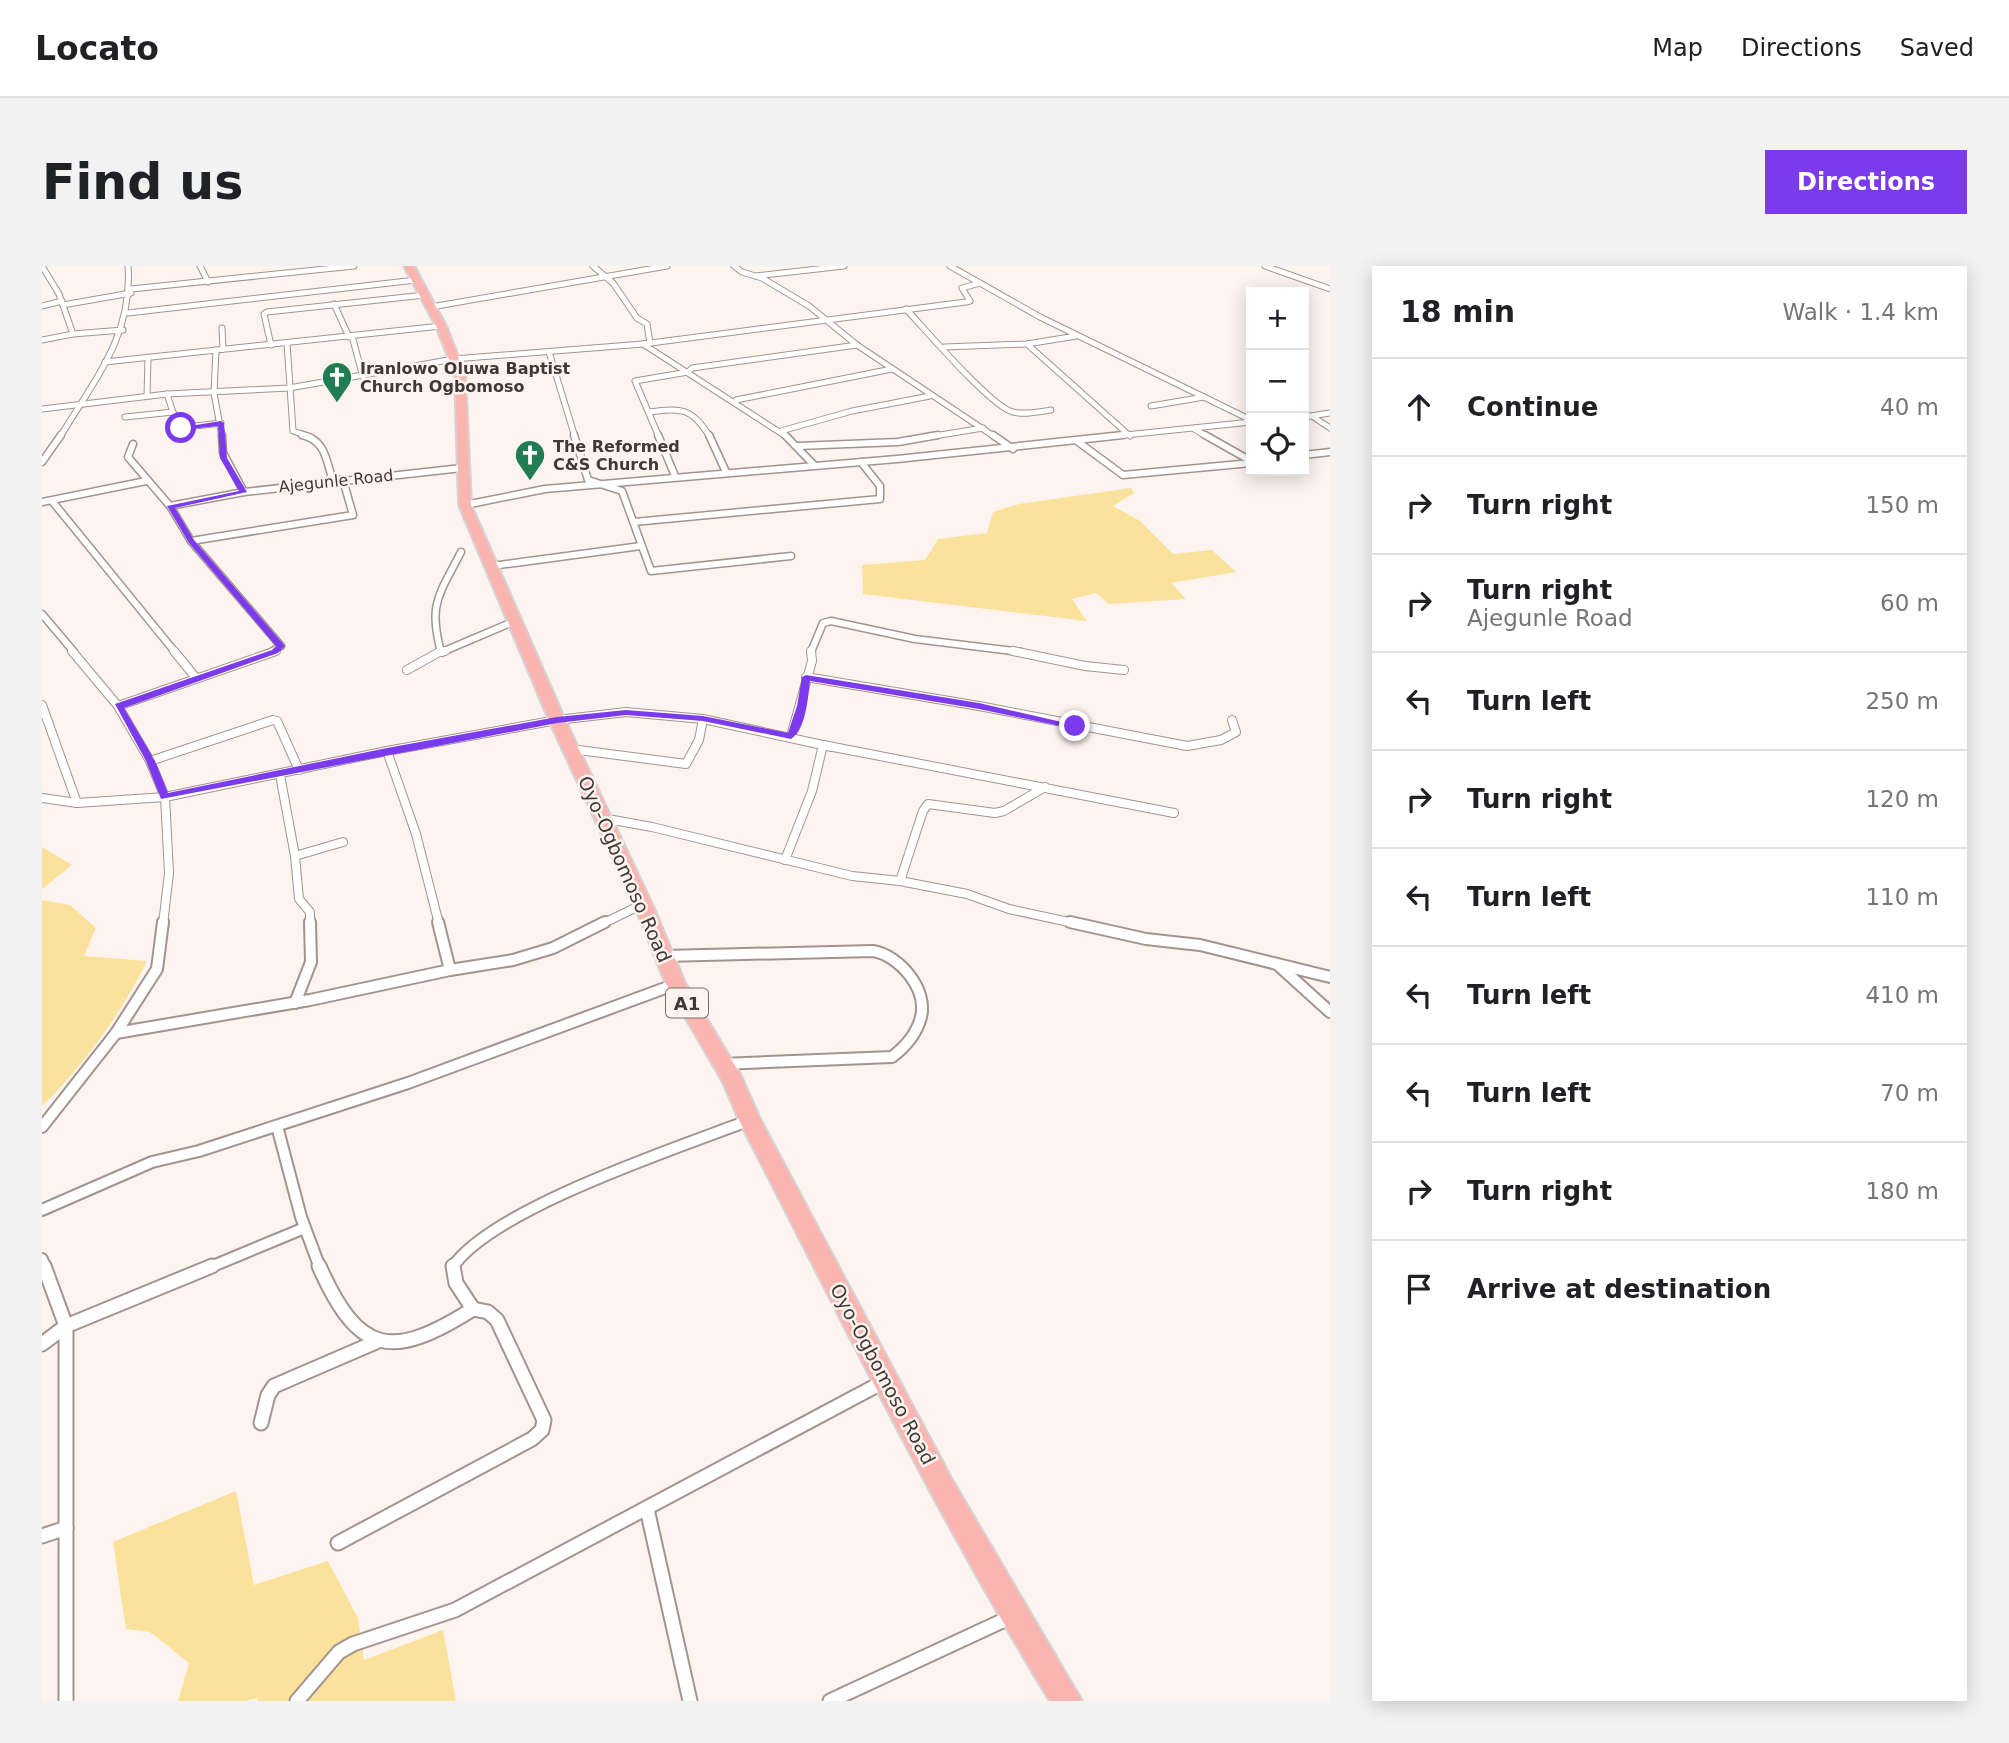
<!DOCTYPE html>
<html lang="en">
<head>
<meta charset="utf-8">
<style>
  :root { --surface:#fff; --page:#f2f2f2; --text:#202124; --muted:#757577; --line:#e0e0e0; --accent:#7c3aed }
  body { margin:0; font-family:"DejaVu Sans",sans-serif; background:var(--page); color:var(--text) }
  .controls { position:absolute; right:21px; top:21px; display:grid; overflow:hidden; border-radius:0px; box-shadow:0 4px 18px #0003 }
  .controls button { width:63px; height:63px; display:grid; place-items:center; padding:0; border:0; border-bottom:2px solid var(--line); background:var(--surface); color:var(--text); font:35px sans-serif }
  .stop { position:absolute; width:21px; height:21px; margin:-16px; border:5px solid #7c3aed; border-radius:50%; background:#fff }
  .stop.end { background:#7c3aed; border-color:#fff; box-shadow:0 2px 7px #0008 }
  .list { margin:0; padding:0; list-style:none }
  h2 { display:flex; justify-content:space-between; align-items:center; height:91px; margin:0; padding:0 28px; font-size:30px }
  h2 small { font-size:23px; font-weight:400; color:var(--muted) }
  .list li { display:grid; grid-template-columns:46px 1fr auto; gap:21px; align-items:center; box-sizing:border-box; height:98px; padding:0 28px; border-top:2px solid var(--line) }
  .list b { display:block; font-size:26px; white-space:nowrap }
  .list p { margin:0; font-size:23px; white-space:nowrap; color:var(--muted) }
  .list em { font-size:23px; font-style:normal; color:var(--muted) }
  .icon { flex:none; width:38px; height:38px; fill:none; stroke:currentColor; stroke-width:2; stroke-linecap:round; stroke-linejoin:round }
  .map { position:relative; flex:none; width:1288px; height:1435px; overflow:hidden; border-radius:0px }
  header { display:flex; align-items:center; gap:42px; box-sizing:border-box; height:98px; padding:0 35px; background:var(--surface); border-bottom:2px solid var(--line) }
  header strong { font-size:33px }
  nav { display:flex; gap:38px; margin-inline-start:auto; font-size:24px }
  .intro { display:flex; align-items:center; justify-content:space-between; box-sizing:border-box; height:168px; padding:0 42px }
  h1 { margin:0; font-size:49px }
  .button { padding:18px 32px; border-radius:0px; background:var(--accent); color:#fff; font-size:24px; font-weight:700 }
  main { display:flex; gap:42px; padding:0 42px }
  aside { flex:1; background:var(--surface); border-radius:0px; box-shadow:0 4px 18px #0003 }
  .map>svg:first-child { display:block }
</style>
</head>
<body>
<header>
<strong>Locato</strong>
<nav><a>Map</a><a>Directions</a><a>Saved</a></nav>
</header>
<div class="intro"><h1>Find us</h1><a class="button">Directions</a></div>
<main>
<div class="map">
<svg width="1288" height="1435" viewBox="0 0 1288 1435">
  <rect width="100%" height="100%" fill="#fef4ef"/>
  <g fill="#fbe29c">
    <path d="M1089 222 1092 227 1071 240 1098 255 1131 288 1170 284 1194 306 1129 317 1144 333 1067 338 1054 327 1030 333 1045 355 821 328 820 299 883 294 896 273 945 267 951 246 977 238Z"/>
    <path d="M0 581 30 599 0 623Z"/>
    <path d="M0 634 28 639 54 662 42 690 105 695C80 746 40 802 0 840Z"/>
    <path d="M194 1225 212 1319 286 1295 316 1352 322 1394 401 1364 414 1435H216L215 1432 204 1435H136L147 1397 108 1366 84 1363 71 1276Z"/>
  </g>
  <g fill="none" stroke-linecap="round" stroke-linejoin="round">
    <g stroke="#a3938c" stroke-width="7">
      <g id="street-far4">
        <path d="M0 0 17 28 31 68 81 64"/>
        <path d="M158 0 166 16"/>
        <path d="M551 0 571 17 595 52 605 58 608 77"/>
        <path d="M692 0 700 6 720 12 767 40 815 79 953 171"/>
        <path d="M908 0 998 51 1209 154"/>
        <path d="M1223 0 1288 23"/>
        <path d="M714 10 802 0"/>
        <path d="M89 23 312 0"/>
        <path d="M292 38 307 71 310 70 321 111"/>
        <path d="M21 39 89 27"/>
        <path d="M0 40 20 35"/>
        <path d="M389 41 625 0"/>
        <path d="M864 43C882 62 950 142 971 146 983 149 997 146 1009 144"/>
        <path d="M86 47 374 14"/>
        <path d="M180 62 181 83"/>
        <path d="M0 74 31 68"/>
        <path d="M245 77 251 165 269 171"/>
        <path d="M601 78 745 171"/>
        <path d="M985 78 1088 170"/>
        <path d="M229 79 222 48 225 46 383 29"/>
        <path d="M902 81 985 78 1034 70"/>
        <path d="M174 84 172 127 180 171"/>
        <path d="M507 86 533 171"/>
        <path d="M63 96 399 60"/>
        <path d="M125 128 136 162 179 157"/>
        <path d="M105 130 106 92"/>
        <path d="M694 134 850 103"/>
        <path d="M1109 140 1162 131"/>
        <path d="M0 143 125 128 247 122 412 93 601 78 924 36 928 35 920 22 938 17"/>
        <path d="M607 146C640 142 649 141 668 171"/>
        <path d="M1270 150 1288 162"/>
        <path d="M83 151 131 146"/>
        <path d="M1262 151 1288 147"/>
        <path d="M1152 163 1166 171"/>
        <path d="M739 165 810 145 888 130"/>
        <path d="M18 171C52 114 91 70 86 0"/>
        <path d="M617 171 593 115 646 106 650 102 815 79"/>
        <path d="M886 171 941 162"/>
        <path d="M1064 171 1209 156"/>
      </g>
    </g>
    <g stroke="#a3938c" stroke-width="9">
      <g id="street-far3">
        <path d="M180 169 181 187 202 226"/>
        <path d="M532 169 546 214 580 225 609 305 749 290"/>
        <path d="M616 169 633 210"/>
        <path d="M667 169 684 206"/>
        <path d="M743 169 772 199"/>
        <path d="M951 169 971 183"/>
        <path d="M1163 169 1209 195"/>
        <path d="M1035 175 1081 209 1209 197"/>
        <path d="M91 178 86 191 128 240 149 275 239 380 229 386"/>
        <path d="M756 180 856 176 896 169"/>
        <path d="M1262 189 1288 186"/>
        <path d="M0 196 19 169"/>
        <path d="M10 235 133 386"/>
        <path d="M0 236 104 215"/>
        <path d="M423 239 503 223 855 193 1081 169"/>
        <path d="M128 240 202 226 420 202"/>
        <path d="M592 256 838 233V220L819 196"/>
        <path d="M149 275 311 249 301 214 290 212C284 193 283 174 260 169"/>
        <path d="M450 300 599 280"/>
        <path d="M0 348 32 386"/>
        <path d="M399 386C386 338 397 329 419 286"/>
        <path d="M400 386 473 355"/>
        <path d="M769 386 781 357 789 355 873 373 979 386"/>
      </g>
    </g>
    <g stroke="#a3938c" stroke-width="10">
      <g id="street-far2">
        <path d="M30 385 76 440 108 495 123 531 127 607 121 658"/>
        <path d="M132 385 154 412"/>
        <path d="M971 385 1043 400 1082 404"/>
        <path d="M400 386 403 385"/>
        <path d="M365 404 399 385"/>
        <path d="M764 411 937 440 1145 480 1179 474 1194 466 1190 454"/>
        <path d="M0 439 35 537"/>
        <path d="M76 440 234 385"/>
        <path d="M749 470 770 395 769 385"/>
        <path d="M529 483 644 498 657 474 661 453"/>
        <path d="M345 485 374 568 397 658"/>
        <path d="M108 495 231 454 235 455 257 504"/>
        <path d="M238 509 253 590 257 633 268 646V658"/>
        <path d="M0 532 35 537 123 531 345 485 515 454 584 446 661 453 790 481"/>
        <path d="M560 552 610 561 810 610 858 615 925 628 967 643 1036 658"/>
        <path d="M253 590 301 576"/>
        <path d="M743 594 770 525 781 479 1132 547"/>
        <path d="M858 615 881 545 886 538 953 547 962 545 1003 521"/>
        <path d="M560 658 601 638"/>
      </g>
    </g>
    <g stroke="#a3938c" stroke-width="14">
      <g id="street-far1">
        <path d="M396 656 408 704"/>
        <path d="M1028 656 1104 673 1158 679 1288 711"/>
        <path d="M622 690 831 685C857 689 886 723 879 751 875 767 863 781 850 791L680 798"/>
        <path d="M1236 699 1288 746"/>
        <path d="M253 737 269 696 268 656"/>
        <path d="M74 767 268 734 408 704 471 694 511 682 563 656"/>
        <path d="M235 860 259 951 278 1002"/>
        <path d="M0 861 74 767 115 703 121 656"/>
        <path d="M0 944 110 896 157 885 366 817 634 718"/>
        <path d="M0 993 3 1002"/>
        <path d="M166 1002 260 963"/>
        <path d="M410 1002C448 943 638 881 708 854"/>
      </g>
    </g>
    <g stroke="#a3938c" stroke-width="17">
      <g id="street">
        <path d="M2 1000 24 1060V1435"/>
        <path d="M277 1000C317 1090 350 1094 431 1043L414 1017 411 1000"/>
        <path d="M0 1078 24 1060 170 1000"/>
        <path d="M219 1157 226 1129 232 1120 334 1076"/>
        <path d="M605 1243 648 1435"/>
        <path d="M0 1270 24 1262"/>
        <path d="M296 1277 490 1173 500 1164 502 1154 455 1054 446 1046 431 1043"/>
        <path d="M255 1435 297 1386 311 1378 413 1344 843 1115"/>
        <path d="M788 1435 971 1350"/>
      </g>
    </g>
    <g stroke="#d5d3d3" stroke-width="4">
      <path id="highway" d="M362 0H372L404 60 423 108 429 239 523 454 610 638 643 717 698 808 718 853 909 1212 1040 1435H1008C893 1247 798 1050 697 854L681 816 624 718 592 638 507 454 417 239 413 108 394 60Z"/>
    </g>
    <use href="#street-far4" stroke="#fff" stroke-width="5"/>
    <use href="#street-far3" stroke="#fff" stroke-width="6"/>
    <use href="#street-far2" stroke="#fff" stroke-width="8"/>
    <use href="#street-far1" stroke="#fff" stroke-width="10"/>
    <use href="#street" stroke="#fff" stroke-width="13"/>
    <use href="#highway" fill="#fbb5b1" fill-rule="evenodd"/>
  </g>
  <path fill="#7c3aed" d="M179 155 182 157 185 192 205 226 133 242 152 274 243 380 236 387 82 442 113 495 126 527 345 482 515 451 584 444 661 450 746 467 755 440 760 411 764 409 937 437 1037 460 1033 463 937 443 768 415C766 431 764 464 749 473L661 455 584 449 515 457 119 533 104 495 73 438 230 384 234 380 147 277 125 240 197 225 178 192 176 160 139 164 135 162Z"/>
  <defs>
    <g id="church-pin" transform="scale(1.575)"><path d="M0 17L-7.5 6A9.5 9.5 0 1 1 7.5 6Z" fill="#1f7c53" stroke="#fef4ef"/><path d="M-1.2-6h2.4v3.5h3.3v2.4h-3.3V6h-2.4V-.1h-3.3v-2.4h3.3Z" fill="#fff"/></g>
  </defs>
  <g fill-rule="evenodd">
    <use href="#church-pin" x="295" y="111"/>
    <use href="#church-pin" x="488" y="189"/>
  </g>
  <g text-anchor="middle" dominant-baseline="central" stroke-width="5" stroke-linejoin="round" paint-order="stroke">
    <g font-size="16" font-weight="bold" fill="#3f3835" stroke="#fef4ef" text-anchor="start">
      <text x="318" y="102">Iranlowo Oluwa Baptist<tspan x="318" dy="18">Church Ogbomoso</tspan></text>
      <text x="511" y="180">The Reformed<tspan x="511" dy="18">C&amp;S Church</tspan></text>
    </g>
    <g font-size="16" fill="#3f3835" stroke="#fef4ef">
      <text transform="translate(294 215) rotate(-6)">Ajegunle Road</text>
    </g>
    <rect fill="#fef4ef" stroke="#78706d" stroke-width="2" x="624" y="722.5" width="42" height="29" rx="5"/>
    <g font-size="18" font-weight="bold" fill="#3f3835">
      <text x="645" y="737">A1</text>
    </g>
    <g font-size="19" fill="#3f3835" stroke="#fef4ef">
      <text transform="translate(583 603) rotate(66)">Oyo-Ogbomoso Road</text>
      <text transform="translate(841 1108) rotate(62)">Oyo-Ogbomoso Road</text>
    </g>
  </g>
</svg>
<div class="controls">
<button>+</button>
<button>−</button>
<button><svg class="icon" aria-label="locate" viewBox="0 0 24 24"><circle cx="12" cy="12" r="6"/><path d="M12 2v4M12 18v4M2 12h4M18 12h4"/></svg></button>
</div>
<div class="stop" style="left:139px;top:162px"></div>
<div class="stop end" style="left:1033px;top:460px"></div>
</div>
<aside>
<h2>18 min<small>Walk · 1.4 km</small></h2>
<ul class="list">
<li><svg class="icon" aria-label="ahead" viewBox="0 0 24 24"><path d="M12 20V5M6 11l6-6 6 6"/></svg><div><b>Continue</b></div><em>40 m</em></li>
<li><svg class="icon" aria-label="right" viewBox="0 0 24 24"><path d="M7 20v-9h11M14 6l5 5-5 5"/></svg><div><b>Turn right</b></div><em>150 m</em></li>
<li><svg class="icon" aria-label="right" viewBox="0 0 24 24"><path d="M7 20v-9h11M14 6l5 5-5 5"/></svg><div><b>Turn right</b><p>Ajegunle Road</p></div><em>60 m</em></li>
<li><svg class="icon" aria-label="left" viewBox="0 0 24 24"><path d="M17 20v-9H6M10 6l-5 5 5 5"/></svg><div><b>Turn left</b></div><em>250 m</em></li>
<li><svg class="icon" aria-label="right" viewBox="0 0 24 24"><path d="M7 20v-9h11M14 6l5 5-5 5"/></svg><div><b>Turn right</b></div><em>120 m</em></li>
<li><svg class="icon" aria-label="left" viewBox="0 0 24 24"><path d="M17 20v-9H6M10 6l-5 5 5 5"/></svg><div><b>Turn left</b></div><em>110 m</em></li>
<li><svg class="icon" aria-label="left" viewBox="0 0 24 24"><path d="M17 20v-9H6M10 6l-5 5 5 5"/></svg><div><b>Turn left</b></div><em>410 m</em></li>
<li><svg class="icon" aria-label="left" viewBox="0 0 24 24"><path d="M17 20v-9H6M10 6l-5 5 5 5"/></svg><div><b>Turn left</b></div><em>70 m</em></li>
<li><svg class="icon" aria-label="right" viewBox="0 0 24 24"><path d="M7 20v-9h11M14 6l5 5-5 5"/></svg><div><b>Turn right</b></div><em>180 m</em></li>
<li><svg class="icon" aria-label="arrive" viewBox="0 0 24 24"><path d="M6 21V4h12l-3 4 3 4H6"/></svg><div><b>Arrive at destination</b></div></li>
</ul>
</aside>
</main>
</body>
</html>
